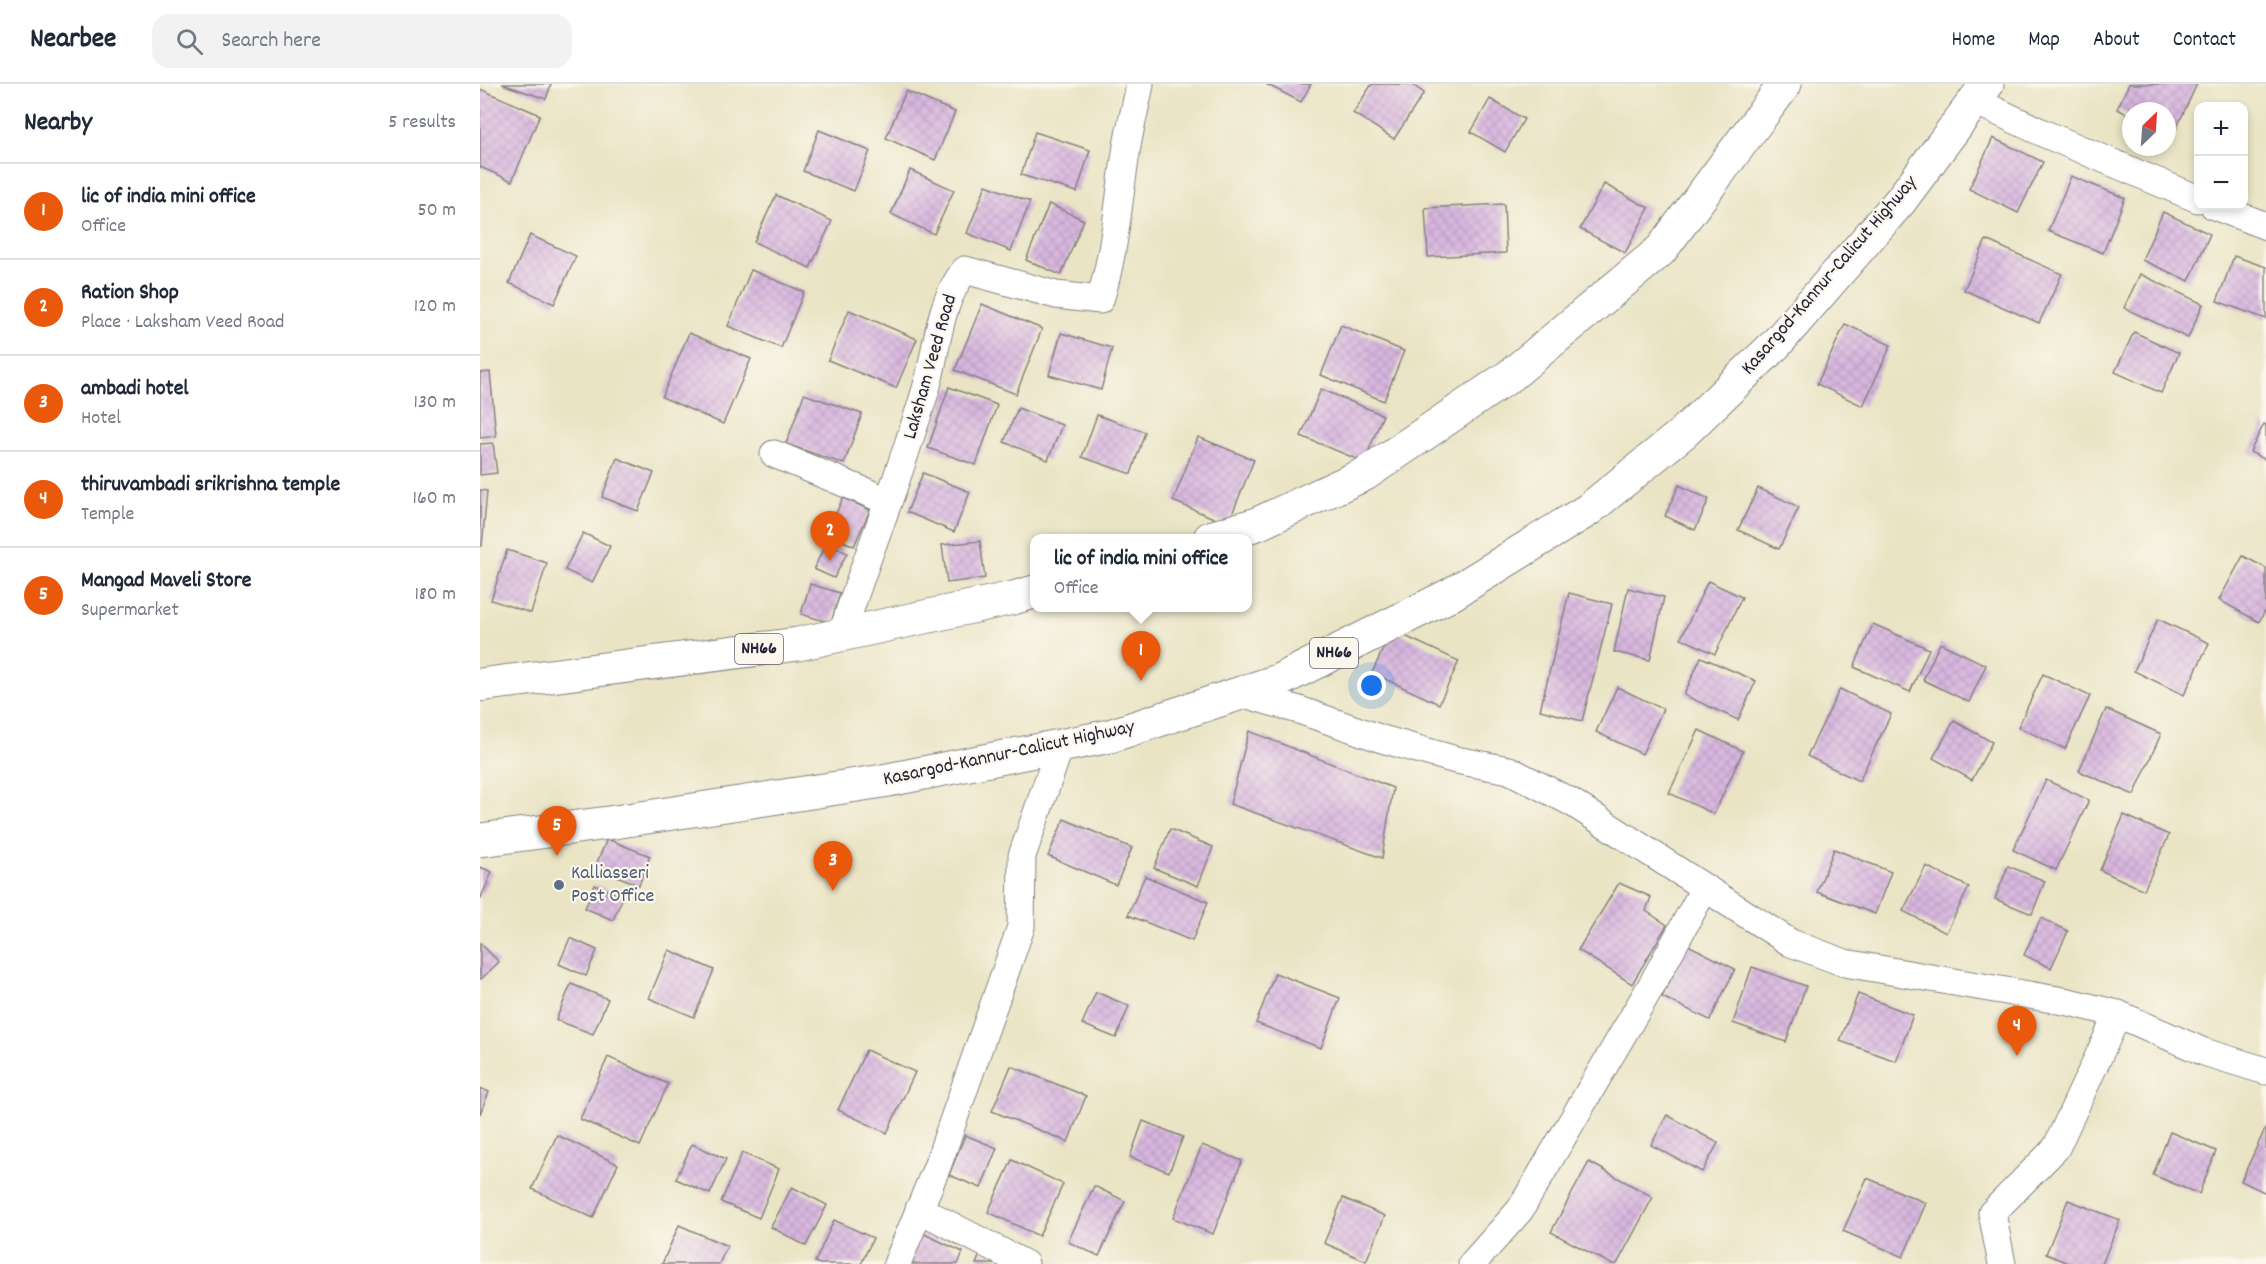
<!DOCTYPE html>
<html lang="en">
<head>
<meta charset="utf-8">
<style>
  :root { --surface:#fff; --page:#f2f2f3; --text:#1f2937; --muted:#747a83; --line:#e0e1e3; --accent:#ea580c }
  body { margin:0; font-family:Dekko,sans-serif; background:var(--page); color:var(--text) }
  .controls { position:absolute; right:18px; top:18px; display:grid; overflow:hidden; border-radius:12px; box-shadow:0 3px 9px #0003 }
  .controls button { width:54px; height:54px; display:grid; place-items:center; padding:0; border:0; border-bottom:2px solid var(--line); background:var(--surface); color:var(--text); font:30px sans-serif }
  .compass { position:absolute; left:1642px; top:18px; width:54px; height:54px; border-radius:50%; background:var(--surface); box-shadow:0 3px 9px #0003; rotate:25deg }
  .you { position:absolute; left:892px; top:602px; width:21px; height:21px; margin:-15px; border:4px solid #fff; border-radius:50%; background:#1a73e8; box-shadow:0 0 0 9px #1a73e833 }
  .badge { display:grid; place-items:center; width:39px; height:39px; border-radius:50%; background:var(--accent); color:#fff; font-size:20px; font-weight:700 }
  .pin { position:absolute; translate:-50% -50px; filter:drop-shadow(0 2px 3px #0008) }
  .pin::after { content:''; position:absolute; top:32px; width:21px; height:18px; background:inherit; clip-path:polygon(0 0,100% 0,50% 100%) }
  .popup { position:absolute; left:550px; top:450px; width:222px; height:78px; box-sizing:border-box; display:grid; place-content:center; border-radius:12px; background:var(--surface); filter:drop-shadow(0 2px 4px #0005); font-size:20px; white-space:nowrap; color:var(--muted) }
  .popup b { font-size:22px; color:var(--text) }
  .popup::after { content:''; position:absolute; left:50%; top:100%; margin-left:-12px; border:12px solid transparent; border-top-color:var(--surface) }
  .list { margin:0; padding:0; list-style:none }
  h2 { display:flex; justify-content:space-between; align-items:center; height:78px; margin:0; padding:0 24px; font-size:26px }
  h2 small { font-size:20px; font-weight:400; color:var(--muted) }
  .list li { display:grid; grid-template-columns:39px 1fr auto; gap:18px; align-items:center; box-sizing:border-box; height:96px; padding:0 24px; border-top:2px solid var(--line) }
  .list b { display:block; font-size:22px; white-space:nowrap }
  .list p { margin:0; font-size:20px; white-space:nowrap; color:var(--muted) }
  .list em { font-size:20px; font-style:normal; color:var(--muted) }
  .icon { flex:none; width:33px; height:33px; fill:none; stroke:currentColor; stroke-width:2; stroke-linecap:round; stroke-linejoin:round }
  .map { position:relative; flex:none; width:1786px; height:1180px; overflow:hidden }
  header { display:flex; align-items:center; gap:36px; box-sizing:border-box; height:84px; padding:0 30px; background:var(--surface); border-bottom:2px solid var(--line) }
  header strong { font-size:28px }
  nav { display:flex; gap:33px; margin-inline-start:auto; font-size:21px }
  .search { width:420px; height:54px; background:var(--page); display:flex; align-items:center; gap:15px; box-sizing:border-box; padding:0 21px; border-radius:18px; color:var(--muted); font-size:22px }
  main { display:flex }
  aside { flex:1; background:var(--surface) }
  .map>svg:first-child { display:block }
</style>
</head>
<body>
<header>
<strong>Nearbee</strong>
<div class="search"><svg class="icon" aria-label="search" viewBox="0 0 24 24"><circle cx="10" cy="10" r="6"/><path d="M15 15l6 6"/></svg>Search here</div>
<nav><a>Home</a><a>Map</a><a>About</a><a>Contact</a></nav>
</header>
<main>
<aside>
<h2>Nearby<small>5 results</small></h2>
<ul class="list">
<li><span class="badge">1</span><div><b>lic of india mini office</b><p>Office</p></div><em>50 m</em></li>
<li><span class="badge">2</span><div><b>Ration Shop</b><p>Place · Laksham Veed Road</p></div><em>120 m</em></li>
<li><span class="badge">3</span><div><b>ambadi hotel</b><p>Hotel</p></div><em>130 m</em></li>
<li><span class="badge">4</span><div><b>thiruvambadi srikrishna temple</b><p>Temple</p></div><em>160 m</em></li>
<li><span class="badge">5</span><div><b>Mangad Maveli Store</b><p>Supermarket</p></div><em>180 m</em></li>
</ul>
</aside>
<div class="map">
<svg width="1786" height="1180" viewBox="0 0 1786 1180">
  <defs>
    <pattern id="building-cross-hatch" width="8" height="8" patternUnits="userSpaceOnUse" patternTransform="scale(1.5)"><rect width="8" height="8" fill="#d8b6df"/><path d="M0 0l8 8M0 8l8-8" fill="none" stroke="#b99cc0"/></pattern>
  </defs>
  <rect width="100%" height="100%" fill="#fbf7ec"/>
  <filter id="ink" filterUnits="userSpaceOnUse"><feTurbulence type="fractalNoise" baseFrequency=".0167" numOctaves="2"/><feDisplacementMap in="SourceGraphic" scale="12" xChannelSelector="R" yChannelSelector="G"/><feConvolveMatrix kernelMatrix="1 2 1 2 8 2 1 2 1" color-interpolation-filters="sRGB"/></filter>
  <filter id="wash" filterUnits="userSpaceOnUse"><feTurbulence type="fractalNoise" baseFrequency=".008" numOctaves="4" result="noise"/><feDisplacementMap in="SourceGraphic" scale="24" xChannelSelector="R" yChannelSelector="G"/><feGaussianBlur stdDeviation="1.35" result="paint"/><feColorMatrix in="noise" values="0 0 0 0 0 0 0 0 0 0 0 0 0 0 0 0 0 1.4 0 .05"/><feComposite in="paint" operator="in"/></filter>
  <g filter="url(#wash)">
    <rect width="100%" height="100%" fill="#eae4c5"/>
    <g id="blocks">
      <g fill="url(#building-cross-hatch)">
        <path d="M22 0H71L66 15Z"/>
        <path d="M786 0H831L821 18Z"/>
        <path d="M892 0H931L944 9 914 55 873 29Z"/>
        <path d="M1649 0H1717L1693 51 1687 49V27H1651V32L1637 25Z"/>
        <path d="M0 5 60 31 32 97 0 83Z"/>
        <path d="M426 7 475 28 455 76 406 54Z"/>
        <path d="M1010 15 1044 35 1025 68 991 48Z"/>
        <path d="M339 46 390 67 374 107 323 87Z"/>
        <path d="M555 48 610 66 597 108 541 91Z"/>
        <path d="M1513 54 1563 78 1538 129 1489 105Z"/>
        <path d="M430 86 474 106 454 150 411 130Z"/>
        <path d="M1591 92 1645 114 1623 169 1568 147Z"/>
        <path d="M1124 100 1169 124 1145 169 1100 145Z"/>
        <path d="M506 101 550 118 531 167 487 149Z"/>
        <path d="M296 111 352 137 330 184 274 158Z"/>
        <path d="M569 120 604 136 581 191 546 176Z"/>
        <path d="M1024 120 1026 169 948 173 945 124Z"/>
        <path d="M1683 128 1730 150 1709 197 1662 176Z"/>
        <path d="M50 151 96 172 74 220 29 199Z"/>
        <path d="M1506 156 1582 190 1559 239 1484 206Z"/>
        <path d="M1754 172 1786 183V235L1737 217Z"/>
        <path d="M271 186 324 208 301 264 248 242Z"/>
        <path d="M1660 190 1723 220 1708 254 1644 224Z"/>
        <path d="M502 220 562 245 536 310 475 286Z"/>
        <path d="M369 226 437 255 416 304 348 276Z"/>
        <path d="M1365 240 1411 261 1383 322 1337 300Z"/>
        <path d="M861 241 924 267 904 317 841 291Z"/>
        <path d="M1654 248 1699 269 1681 309 1635 288Z"/>
        <path d="M209 249 271 275 243 340 182 313Z"/>
        <path d="M581 249 632 264 621 306 569 291Z"/>
        <path d="M10 288 16 352 0 354V289Z"/>
        <path d="M469 303 517 321 496 381 448 364Z"/>
        <path d="M841 305 903 331 884 378 821 352Z"/>
        <path d="M324 310 382 330 364 380 306 360Z"/>
        <path d="M538 324 582 341 568 376 524 358Z"/>
        <path d="M617 331 665 348 651 390 602 373Z"/>
        <path d="M1784 340 1786 341V376L1770 368Z"/>
        <path d="M718 353 774 376 748 440 693 417Z"/>
        <path d="M13 359 17 389 0 391V360Z"/>
        <path d="M137 374 174 389 158 427 122 413Z"/>
        <path d="M443 389 490 408 474 448 427 428Z"/>
        <path d="M1199 401 1229 415 1215 446 1185 432Z"/>
        <path d="M1278 404 1319 423 1299 465 1258 446Z"/>
        <path d="M0 406 7 407 2 462H0Z"/>
        <path d="M363 414 390 426 374 462 347 450Z"/>
        <path d="M103 449 130 462 112 499 85 486Z"/>
        <path d="M500 457 505 494 467 499 462 461Z"/>
        <path d="M346 458 367 469 354 494 334 485Z"/>
        <path d="M27 466 67 479 51 529 11 516Z"/>
        <path d="M1763 472 1786 484V525L1779 538 1739 516Z"/>
        <path d="M1228 497 1262 513 1235 570 1201 554Z"/>
        <path d="M330 500 360 509 351 539 321 530Z"/>
        <path d="M1148 504 1184 513 1170 576 1134 568Z"/>
        <path d="M1089 509 1132 520 1102 637 1060 626Z"/>
        <path d="M1678 535 1729 559 1704 611 1654 587Z"/>
        <path d="M1393 540 1449 565 1430 608 1374 583Z"/>
        <path d="M912 546 979 577 959 620 892 589Z"/>
        <path d="M1460 559 1506 581 1489 618 1443 596Z"/>
        <path d="M1221 573 1276 597 1258 636 1204 611Z"/>
        <path d="M1563 590 1610 612 1585 665 1538 643Z"/>
        <path d="M1137 603 1183 625 1162 670 1116 648Z"/>
        <path d="M1360 605 1411 630 1379 697 1327 672Z"/>
        <path d="M1626 625 1681 650 1654 711 1599 687Z"/>
        <path d="M1474 637 1512 658 1492 696 1453 674Z"/>
        <path d="M1219 646 1263 667 1234 730 1189 709Z"/>
        <path d="M769 647 913 704 902 774 750 720Z"/>
        <path d="M1566 696 1609 716 1576 786 1533 766Z"/>
        <path d="M1644 731 1689 751 1664 806 1620 786Z"/>
        <path d="M584 735 652 764 636 801 568 772Z"/>
        <path d="M690 745 733 763 718 802 674 784Z"/>
        <path d="M127 755 170 772 159 801 115 783Z"/>
        <path d="M1354 765 1411 788 1395 830 1337 808Z"/>
        <path d="M1446 782 1489 803 1466 849 1423 827Z"/>
        <path d="M1528 782 1565 797 1552 830 1515 815Z"/>
        <path d="M0 783 12 788 0 816Z"/>
        <path d="M665 792 728 818 712 857 648 831Z"/>
        <path d="M1139 799 1171 813 1166 827 1187 841 1152 900 1098 866Z"/>
        <path d="M115 801 143 813 133 836 105 824Z"/>
        <path d="M1561 834 1588 847 1571 884 1544 871Z"/>
        <path d="M90 854 117 866 106 892 79 880Z"/>
        <path d="M0 859 19 878 1 895 0 894Z"/>
        <path d="M1208 861 1255 885 1230 936 1182 913Z"/>
        <path d="M189 866 234 886 214 933 169 914Z"/>
        <path d="M1272 883 1326 902 1306 958 1253 939Z"/>
        <path d="M795 889 860 914 841 964 776 939Z"/>
        <path d="M91 900 128 915 113 950 76 936Z"/>
        <path d="M616 908 649 922 636 954 602 940Z"/>
        <path d="M1378 910 1433 931 1416 977 1360 957Z"/>
        <path d="M386 966 435 988 407 1049 358 1026Z"/>
        <path d="M128 973 188 1000 160 1062 100 1035Z"/>
        <path d="M531 982 606 1012 588 1058 512 1027Z"/>
        <path d="M0 1004 9 1008 0 1030Z"/>
        <path d="M1187 1031 1238 1059 1222 1088 1171 1061Z"/>
        <path d="M663 1037 703 1053 689 1088 650 1073Z"/>
        <path d="M1786 1043V1109L1761 1097Z"/>
        <path d="M1690 1048 1736 1067 1719 1110 1673 1091Z"/>
        <path d="M77 1051 138 1080 113 1134 52 1105Z"/>
        <path d="M485 1051 517 1064 501 1104 469 1091Z"/>
        <path d="M212 1060 246 1075 230 1110 196 1095Z"/>
        <path d="M722 1061 762 1077 733 1150 693 1134Z"/>
        <path d="M262 1069 299 1085 279 1134 241 1118Z"/>
        <path d="M532 1076 583 1100 559 1152 508 1128Z"/>
        <path d="M1109 1078 1173 1113 1137 1180H1131L1071 1148Z"/>
        <path d="M1387 1094 1446 1119 1423 1173 1363 1147Z"/>
        <path d="M614 1102 645 1117 619 1172 588 1158Z"/>
        <path d="M312 1103 347 1121 326 1162 291 1143Z"/>
        <path d="M863 1114 905 1132 886 1177 844 1159Z"/>
        <path d="M1588 1116 1640 1136 1622 1180H1591L1566 1170Z"/>
        <path d="M354 1136 393 1154 381 1180H340L335 1178Z"/>
        <path d="M199 1141 247 1162 239 1180H182Z"/>
        <path d="M442 1149 483 1168 478 1180H428Z"/>
        <path d="M501 1168 528 1180H496Z"/>
      </g>
    </g>
  </g>
  <g filter="url(#ink)">
    <use href="#blocks" fill-opacity="0" stroke="#868380" stroke-width="1.5"/>
    <g fill="none" stroke-linecap="round" stroke-linejoin="round">
      <g stroke="#868380" stroke-width="29">
        <g id="street">
          <path d="M1495 17 1565 50 1718 115"/>
          <path d="M1734 122 1786 142"/>
          <path d="M294 370 408 417"/>
          <path d="M362 551C382 483 410 419 431 351 438 331 445 310 450 290 458 254 461 216 485 186L576 211 620 216C635 168 638 119 646 69 649 46 656 23 660 0"/>
          <path d="M761 609 819 626 902 655 976 676 1029 686 1091 718 1311 859 1365 879 1589 918 1638 930 1724 968 1786 987"/>
          <path d="M439 1125 545 1180"/>
          <path d="M417 1180 458 1080 541 843 542 772 580 662"/>
          <path d="M992 1180 1040 1126 1174 897 1224 805"/>
          <path d="M1522 1180 1512 1129 1576 1064 1638 930"/>
        </g>
      </g>
      <g stroke="#868380" stroke-width="35">
        <g id="highway">
          <path d="M730 454 777 440 885 390 1031 291 1181 166 1305 0"/>
          <path d="M0 601 318 560 533 514 554 508"/>
          <path d="M0 756 128 739 403 697 630 652 798 597 970 511 1108 426 1203 349 1296 260 1421 116 1507 0"/>
        </g>
      </g>
      <use href="#street" stroke="#fff" stroke-width="27"/>
      <use href="#highway" stroke="#fff" stroke-width="33"/>
    </g>
  </g>
  <circle fill="#5c6f8a" stroke="#fbf7ec" stroke-width="2" cx="79" cy="801" r="6"/>
  <g text-anchor="middle" dominant-baseline="central" stroke-width="4.5" stroke-linejoin="round" paint-order="stroke">
    <g fill="#fbf7ec" stroke="#636270" stroke-width="1.5">
      <rect x="255" y="550" width="48" height="30" rx="4.5"/>
      <rect x="830" y="554" width="48" height="30" rx="4.5"/>
    </g>
    <g font-size="18" font-weight="bold" fill="#22223b">
      <text x="279" y="565">NH66</text>
      <text x="854" y="569">NH66</text>
    </g>
    <g font-size="20" fill="#22223b" stroke="#fbf7ec">
      <text transform="translate(1350 192) rotate(-49)">Kasargod-Kannur-Calicut Highway</text>
      <text transform="translate(451 283) rotate(-74)">Laksham Veed Road</text>
      <text transform="translate(529 670) rotate(-12)">Kasargod-Kannur-Calicut Highway</text>
    </g>
    <g font-size="20" fill="#4e5e75" stroke="#fbf7ec" text-anchor="start">
      <text x="91" y="790">Kalliasseri<tspan x="91" dy="23">Post Office</tspan></text>
    </g>
  </g>
</svg>
<div class="controls">
<button>+</button>
<button>−</button>
</div>
<svg class="compass" viewBox="-18 -18 36 36"><path d="M0-13l5 13h-10z" fill="#e53935"/><path d="M0 13l5-13h-10z" fill="#747a83"/></svg>
<div class="you"></div>
<div class="pin badge" style="left:661px;top:597px">1</div>
<div class="popup"><b>lic of india mini office</b>Office</div>
<div class="pin badge" style="left:350px;top:477px">2</div>
<div class="pin badge" style="left:353px;top:807px">3</div>
<div class="pin badge" style="left:1537px;top:972px">4</div>
<div class="pin badge" style="left:77px;top:772px">5</div>
</div>
</main>
</body>
</html>
